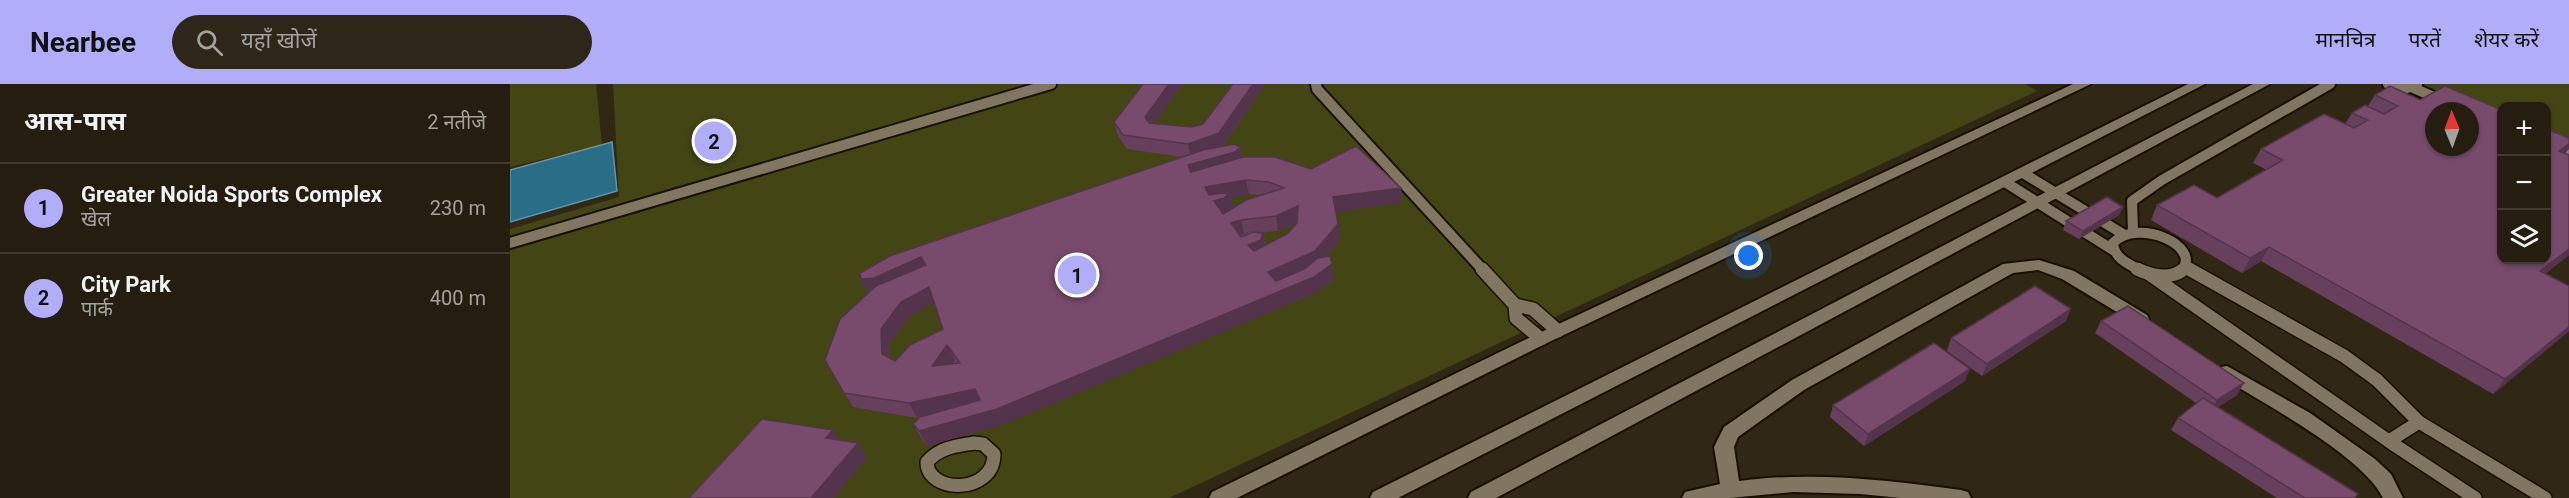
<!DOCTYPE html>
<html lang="hi">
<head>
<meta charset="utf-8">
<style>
  :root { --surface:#251d10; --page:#2d2619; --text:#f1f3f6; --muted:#a3a29f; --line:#423b30; --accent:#b2adf9 }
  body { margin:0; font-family:Roboto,"Noto Sans Devanagari",sans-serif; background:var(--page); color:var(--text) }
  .controls { position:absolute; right:18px; top:18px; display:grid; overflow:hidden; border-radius:12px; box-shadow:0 2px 4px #0004 }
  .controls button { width:54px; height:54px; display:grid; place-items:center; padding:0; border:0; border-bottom:2px solid var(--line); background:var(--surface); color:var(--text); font:30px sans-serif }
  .compass { position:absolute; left:1915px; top:18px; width:54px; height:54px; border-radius:50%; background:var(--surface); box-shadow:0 2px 4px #0004; rotate:359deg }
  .you { position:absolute; left:1239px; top:172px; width:21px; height:21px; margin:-15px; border:4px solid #fff; border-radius:50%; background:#1a73e8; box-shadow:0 0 0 9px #1a73e833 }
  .badge { display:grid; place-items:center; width:39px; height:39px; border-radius:50%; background:var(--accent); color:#111; font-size:20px; font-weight:700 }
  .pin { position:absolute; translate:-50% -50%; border:3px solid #fff; box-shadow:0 2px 6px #0006 }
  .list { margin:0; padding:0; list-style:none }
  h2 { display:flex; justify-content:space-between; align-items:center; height:78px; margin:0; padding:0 24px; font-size:26px }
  h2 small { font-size:20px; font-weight:400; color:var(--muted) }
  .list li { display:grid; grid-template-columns:39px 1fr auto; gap:18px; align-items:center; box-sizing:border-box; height:90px; padding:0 24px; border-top:2px solid var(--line) }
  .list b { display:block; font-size:22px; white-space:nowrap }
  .list p { margin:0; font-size:20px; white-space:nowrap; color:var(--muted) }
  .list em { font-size:20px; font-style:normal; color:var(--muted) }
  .icon { flex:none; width:33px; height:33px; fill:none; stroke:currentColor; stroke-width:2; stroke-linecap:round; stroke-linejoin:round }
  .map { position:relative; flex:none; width:2059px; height:414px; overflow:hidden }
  header { display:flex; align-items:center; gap:36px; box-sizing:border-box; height:84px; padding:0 30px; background:var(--accent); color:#111 }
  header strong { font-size:28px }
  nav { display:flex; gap:33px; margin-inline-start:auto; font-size:21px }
  .search { width:420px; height:54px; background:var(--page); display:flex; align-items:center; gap:15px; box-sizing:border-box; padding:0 21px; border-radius:33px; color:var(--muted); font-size:22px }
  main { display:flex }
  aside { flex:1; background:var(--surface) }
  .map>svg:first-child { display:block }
</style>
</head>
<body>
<header>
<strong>Nearbee</strong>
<div class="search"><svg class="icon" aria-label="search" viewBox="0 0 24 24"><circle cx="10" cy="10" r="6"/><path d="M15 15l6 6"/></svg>यहाँ खोजें</div>
<nav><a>मानचित्र</a><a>परतें</a><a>शेयर करें</a></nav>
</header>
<main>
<aside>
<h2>आस-पास<small>2 नतीजे</small></h2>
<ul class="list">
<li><span class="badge">1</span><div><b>Greater Noida Sports Complex</b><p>खेल</p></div><em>230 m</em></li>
<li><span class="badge">2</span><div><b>City Park</b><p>पार्क</p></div><em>400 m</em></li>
</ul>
</aside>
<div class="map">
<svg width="2059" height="414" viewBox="0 0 2059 414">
  <rect width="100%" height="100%" fill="#312715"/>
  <g fill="#434515">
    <path d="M0 0H86L92 61 0 83Z"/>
    <path d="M103 0H1515L1527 7 659 414H0V145L109 113Z"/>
    <path d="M1916 0H2059V68L2037 58 2036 22H1992L1991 39 1909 4Z"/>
  </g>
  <path fill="#296d86" stroke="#6694a2" stroke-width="1.5" d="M102 58 107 107 0 138V86Z"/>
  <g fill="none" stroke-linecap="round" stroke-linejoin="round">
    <g stroke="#191001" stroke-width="14">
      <g id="service-far1">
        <path d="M806 0 807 5 973 186"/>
        <path d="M1878 0 1894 5 1907 0"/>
        <path d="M1901 3 1956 27"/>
        <path d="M2036 61 2059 71"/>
        <path d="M1513 89 1613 150"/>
        <path d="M1495 98 1603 166"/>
        <path d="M1623 148 1622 117 1652 96 1820 0"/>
        <path d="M0 159 541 0"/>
        <path d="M1676 183 1682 186"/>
        <path d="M1630 186C1618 180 1604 174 1603 159 1628 133 1692 162 1672 186"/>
      </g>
    </g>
    <g stroke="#191001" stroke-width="16">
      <g id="service">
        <path d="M972 185 1005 221 1006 234 1031 255"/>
        <path d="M1627 185C1642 192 1661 196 1674 185"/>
        <path d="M1679 185 1834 272 1867 296 1909 338 2035 414"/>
        <path d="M1639 190 1883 360 1965 414"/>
        <path d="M1005 221 1023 225 1048 247"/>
        <path d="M1879 357 1909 338"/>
        <path d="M464 359 473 360 484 370C484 411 417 410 417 378 430 363 446 362 464 359Z"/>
      </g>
    </g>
    <g stroke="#191001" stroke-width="4">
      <g id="minor">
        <path d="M1563 0H1581L1037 259 727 414H699L702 408 1025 251Z"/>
        <path d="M1529 176 1564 187 1637 231 1639 235 1637 239H1625L1552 195 1528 186 1503 189 1294 306 1228 353 1224 363 1229 397C1304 387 1377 396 1451 406L1458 408 1461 414H1391L1350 410 1283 408 1219 414H1172L1175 408 1210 400 1204 363 1214 343 1282 296 1493 180Z"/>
        <path d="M1717 282 1800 329 1865 375 1881 390 1893 414H1873C1854 373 1752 318 1711 293L1708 288 1711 283Z"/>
      </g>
    </g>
    <g stroke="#191001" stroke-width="4">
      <g id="tertiary">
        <path d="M1678 0H1695L888 414H860L863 408Z"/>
        <path d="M1743 0H1760L986 414H958L961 408Z"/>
      </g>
    </g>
    <use href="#service-far1" stroke="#817661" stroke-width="10"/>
    <use href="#service" stroke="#817661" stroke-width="13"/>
    <use href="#minor" fill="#817661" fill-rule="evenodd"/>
    <use href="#tertiary" fill="#817661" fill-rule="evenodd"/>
  </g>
  <g fill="#67405d" fill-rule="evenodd">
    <path d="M633 0H672L644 39 682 43 693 40 755 1 713 62 730 63 732 73 801 85 891 104 892 118 826 128 830 155 815 173 824 195 807 208 494 340 417 362 412 355 403 340 410 333 407 334 343 323 315 276 358 210 350 189 672 73 617 65 608 52 604 38ZM739 110 752 111 718 127 723 122 721 113ZM787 139 777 150 756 161 753 149H748L768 147ZM424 218 433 245 385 277 380 274 379 260 399 232Z"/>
    <path d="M1865 11 1910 16 2037 45 2059 54V64L2055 69 2059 71V171L2035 190 2059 202V247L1983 310 1751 177 1732 189 1641 136 1647 121 1707 114 1757 86 1743 79 1751 65 1835 40 1842 29 1858 22Z"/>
    <path d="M1613 123 1609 131 1569 155 1553 146 1556 137Z"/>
    <path d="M1556 237 1472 292 1437 267 1441 254Z"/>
    <path d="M1591 237 1734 299 1727 311 1708 323 1848 410 1845 414H1767L1661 346 1668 334 1686 319 1585 249Z"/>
    <path d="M1455 297 1354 362 1320 333 1323 321Z"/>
  </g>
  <g fill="#54344c">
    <path d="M659 0H672L639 47 635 33Z"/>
    <path d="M743 0H754L755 1 712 63 681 74 678 60Z"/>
    <path d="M2059 60V64L2054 71 2049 67Z"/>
    <path d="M730 63 733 77 681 96 678 81Z"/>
    <path d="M736 96 739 110 721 113 723 122 717 128 707 132 699 117 695 103Z"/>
    <path d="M891 104 892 118 826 128 823 113Z"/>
    <path d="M788 122 791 137 768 147 766 132Z"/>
    <path d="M1613 123 1609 131 1569 155 1573 147Z"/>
    <path d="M731 136 734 150 725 153 721 139Z"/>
    <path d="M828 140 830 155 807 182 761 203 758 188Z"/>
    <path d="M753 149 756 163 742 176 738 161Z"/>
    <path d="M1759 163 1751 177 1732 189 1740 174Z"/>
    <path d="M2059 165V171L2019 202 2030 187Z"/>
    <path d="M820 172 824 195 807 208 494 340 417 362 409 347 804 193Z"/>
    <path d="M411 173 418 188 358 210 351 195Z"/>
    <path d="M419 203 426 217 399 232 379 260 380 285 372 270 371 245 391 218Z"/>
    <path d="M1561 225 1556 237 1472 292 1477 280Z"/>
    <path d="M2059 243V247L1983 310 1995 295Z"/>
    <path d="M437 261 445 276 430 297 422 282Z"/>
    <path d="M1460 285 1455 297 1354 362 1358 350Z"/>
    <path d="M1734 299 1727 311 1699 329 1707 316Z"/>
    <path d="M465 305 472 320 407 334 399 319Z"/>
    <path d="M323 346 333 361 316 354Z"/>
    <path d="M348 359 357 374 324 414H301Z"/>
  </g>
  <g fill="#784a6c" stroke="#54344c" stroke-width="1.5" fill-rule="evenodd">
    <path d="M633 0H659L635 33 639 39 682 43 693 40 723 0H743L709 49 678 60 613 51 604 38Z"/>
    <path d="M1880 2 1910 16 1935 2 1992 26V176H2037V45L2059 54V60L2049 67 2059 71V165L2030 187 2059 202V243L1995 295 1759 163 1740 174 1647 121 1684 101 1707 114 1773 76 1751 65 1814 30 1844 44 1858 36 1842 29 1855 21 1874 30 1888 22 1865 11ZM1924 27H1960V63H1924Z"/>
    <path d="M724 60 730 63 725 68 678 81 681 88 733 73H765L801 85 846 62 891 104 823 113 828 140 805 167 758 188 766 197 794 185 808 174 820 172 822 180 804 193 487 325 409 347 403 340 410 333 470 316 465 305 399 319 334 309 315 276 330 235 366 202 416 181 411 173 364 194 351 195 350 189 380 172 693 66ZM736 96 759 98 774 104 736 116 713 130 704 117 714 114 720 108 699 111 695 103ZM788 122 787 139 777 150 744 167 738 161 751 156 753 149 743 148 731 153 721 139 731 136 766 132ZM419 203 433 245 400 261 385 277 372 270 371 245 391 218ZM437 261 450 279 422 282Z"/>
    <path d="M1597 113 1613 123 1573 147 1556 137Z"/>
    <path d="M1525 202 1561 225 1477 280 1441 254Z"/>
    <path d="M1618 222 1734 299 1707 316 1591 237Z"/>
    <path d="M1424 259 1460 285 1358 350 1323 321Z"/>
    <path d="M1693 314 1848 410 1844 414H1795L1668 334Z"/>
    <path d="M252 335 323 346 316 354 348 359 301 414H179Z"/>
  </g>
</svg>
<div class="controls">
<button>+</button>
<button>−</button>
<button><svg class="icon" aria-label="layers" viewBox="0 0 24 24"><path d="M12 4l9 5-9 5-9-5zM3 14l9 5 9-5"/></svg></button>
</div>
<svg class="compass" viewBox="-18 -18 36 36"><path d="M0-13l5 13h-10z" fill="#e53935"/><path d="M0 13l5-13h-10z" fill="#a3a29f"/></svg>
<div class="you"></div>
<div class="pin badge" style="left:567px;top:191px">1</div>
<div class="pin badge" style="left:204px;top:57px">2</div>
</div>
</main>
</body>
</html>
